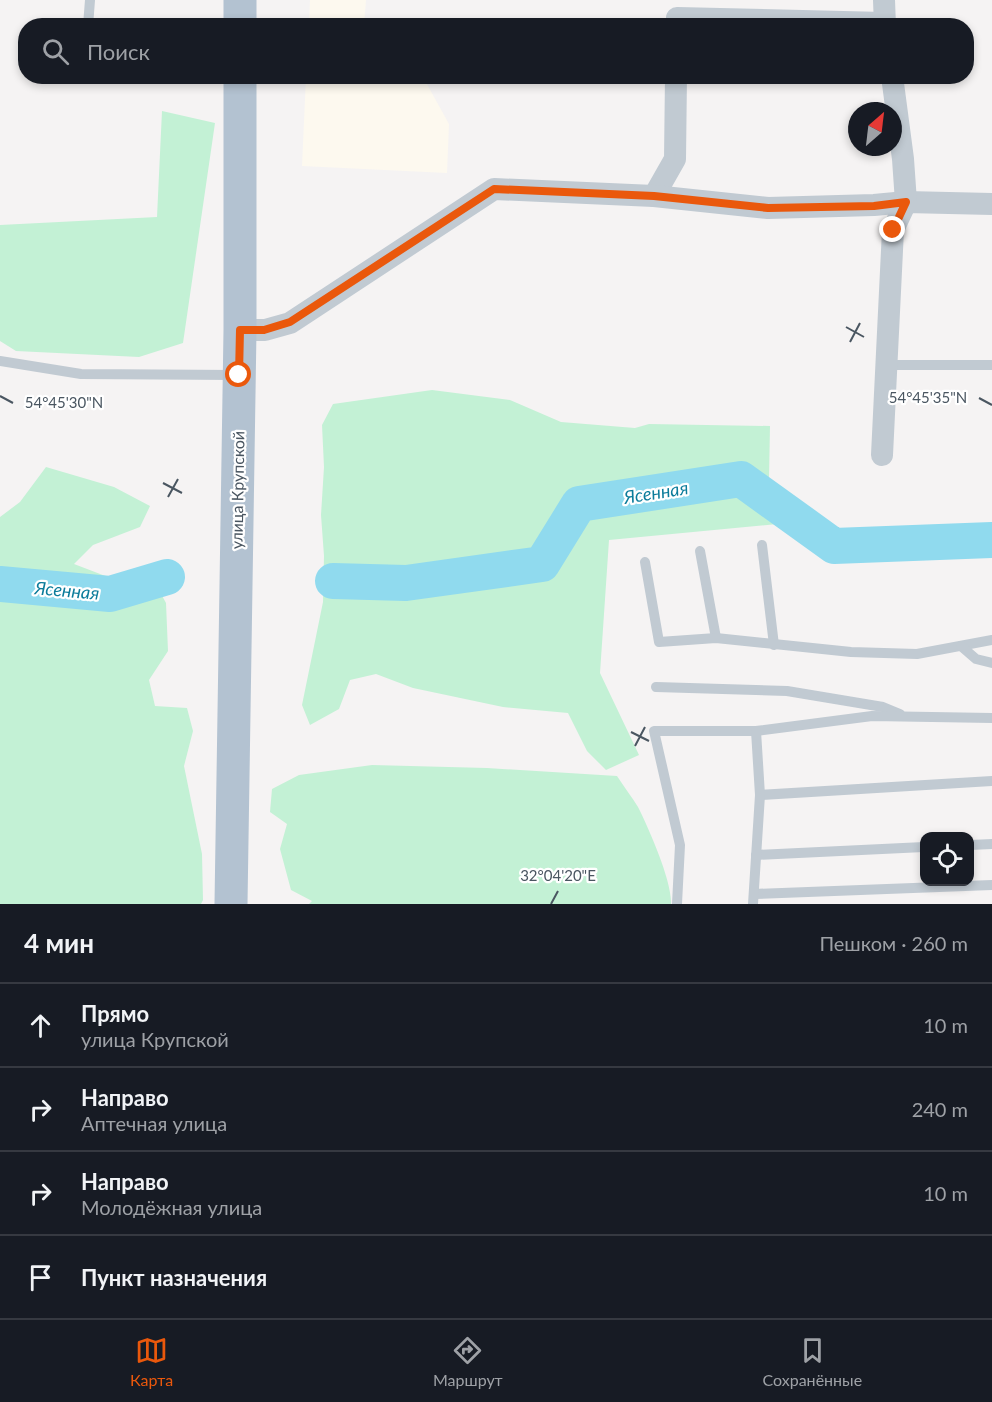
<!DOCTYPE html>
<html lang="ru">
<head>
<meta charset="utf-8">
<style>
  :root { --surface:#171b24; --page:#242831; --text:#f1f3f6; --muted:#9ea1a6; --line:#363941; --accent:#ea580c }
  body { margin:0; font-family:Lato,sans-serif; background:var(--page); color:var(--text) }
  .controls { position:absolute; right:18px; bottom:18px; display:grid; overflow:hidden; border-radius:12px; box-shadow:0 3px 9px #0003 }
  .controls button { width:54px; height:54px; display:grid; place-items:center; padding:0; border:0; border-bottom:2px solid var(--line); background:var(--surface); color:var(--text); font:30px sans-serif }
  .compass { position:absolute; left:848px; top:102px; width:54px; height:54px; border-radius:50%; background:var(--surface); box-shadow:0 3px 9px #0003; rotate:28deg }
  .stop { position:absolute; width:18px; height:18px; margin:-14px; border:4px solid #ea580c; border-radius:50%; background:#fff }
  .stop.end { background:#ea580c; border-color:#fff; box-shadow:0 2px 6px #0008 }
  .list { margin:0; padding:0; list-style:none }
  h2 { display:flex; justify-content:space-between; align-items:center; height:78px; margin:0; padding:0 24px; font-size:26px }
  h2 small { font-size:20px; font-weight:400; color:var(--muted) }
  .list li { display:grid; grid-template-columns:39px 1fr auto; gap:18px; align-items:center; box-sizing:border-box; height:84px; padding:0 24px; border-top:2px solid var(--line) }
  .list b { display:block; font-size:22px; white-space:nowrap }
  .list p { margin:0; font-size:20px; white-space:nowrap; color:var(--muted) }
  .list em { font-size:20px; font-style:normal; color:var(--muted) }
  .icon { flex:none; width:33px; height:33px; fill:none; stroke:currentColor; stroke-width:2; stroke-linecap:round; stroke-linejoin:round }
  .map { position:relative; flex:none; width:992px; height:904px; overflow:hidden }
  .search { position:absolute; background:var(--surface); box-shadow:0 3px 9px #0003; left:18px; right:18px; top:18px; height:66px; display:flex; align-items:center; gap:15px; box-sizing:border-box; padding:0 21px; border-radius:24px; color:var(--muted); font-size:22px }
  .sheet { height:414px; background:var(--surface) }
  nav { display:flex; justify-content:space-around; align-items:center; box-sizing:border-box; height:84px; border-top:2px solid var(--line); background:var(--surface); font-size:16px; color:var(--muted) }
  nav a { display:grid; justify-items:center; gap:3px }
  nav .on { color:var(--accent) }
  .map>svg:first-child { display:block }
</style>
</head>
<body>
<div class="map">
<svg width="992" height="904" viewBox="0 0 992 904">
  <rect width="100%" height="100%" fill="#f5f3f3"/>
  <g fill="#fdf9ef">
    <path d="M310 0H366L364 25H309Z"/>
    <path d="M306 77H423L449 124 447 173 302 166Z"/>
  </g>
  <g fill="#c3f1d5">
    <path d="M162 111 215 123 183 343 139 357 16 351 0 341V225L157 217Z"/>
    <path d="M432 390 510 400 561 422 635 428 649 424 770 426 769 478 819 520 609 540 600 673 639 755 606 770 587 751 568 713 503 707 413 688 376 674 350 680 339 709 310 725 302 705 323 602 324 556 321 515 324 467 322 425 333 404Z"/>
    <path d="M46 467 114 487 150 506 140 527 93 545 74 564 108 577 148 570 166 603 168 651 149 680 155 706 187 708 193 731 184 766 202 854 203 900 201 904H0V517L20 502Z"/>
    <path d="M372 765 487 768 617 776C624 787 632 797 638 807 649 829 672 881 671 904H309L312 901 291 890 280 849 287 824 270 812 272 789 299 775Z"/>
  </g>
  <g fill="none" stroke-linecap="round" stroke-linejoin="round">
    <g stroke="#90daee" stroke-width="36">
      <path d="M333 581 406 583 542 564 579 504 741 479 834 546 992 540"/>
      <path d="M0 584 110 594 167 577"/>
    </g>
    <g stroke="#c1cad2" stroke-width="10">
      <path d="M88 26 90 0"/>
      <path d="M83 77V76"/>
      <path d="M0 361 81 374 236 375"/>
      <path d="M886 365H992"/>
      <path d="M762 545 774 645"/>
      <path d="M700 551 716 638"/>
      <path d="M645 562 659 642 716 638 851 652 917 654 992 640"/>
      <path d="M961 646 976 659 992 663"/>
      <path d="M656 687 787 691 883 707 900 714"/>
      <path d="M760 795 992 781"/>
      <path d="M970 845 992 844"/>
      <path d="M756 855 924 847"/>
      <path d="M754 894 992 885"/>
      <path d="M677 904 680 845 654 731H756L872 716 992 718"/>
      <path d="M753 904 760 795 756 731"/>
    </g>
    <g stroke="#c1cad2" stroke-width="22">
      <path d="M884 0 885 26"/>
      <path d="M677 18 884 23"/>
      <path d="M654 196 675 159 676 76"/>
      <path d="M240 330H265L290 323 494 189 654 196 768 208 874 205 906 202 992 204"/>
      <path d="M882 455 893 230 906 202 903 159 892 76"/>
    </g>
    <g stroke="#b3c2d1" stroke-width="33">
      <path d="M240 26V0"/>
      <path d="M231 904 240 330V76"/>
    </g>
  </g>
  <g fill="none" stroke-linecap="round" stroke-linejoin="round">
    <path stroke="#ea580c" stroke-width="8" d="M239 375 240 330H264L290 322 494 189 654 196 768 208 874 206 906 202 893 230"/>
  </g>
  <path fill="none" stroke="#4a5661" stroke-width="2" d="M846 327 864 337M850 342 860 323M0 396 13 403M979 398 992 405M163 483 182 493M168 497 178 479M631 732 649 741M635 746 645 727M551 904 558 891"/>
  <g text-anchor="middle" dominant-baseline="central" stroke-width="4.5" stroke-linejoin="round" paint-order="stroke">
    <g font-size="16" fill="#4a5661" stroke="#fff">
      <text transform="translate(237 490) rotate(-89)">улица Крупской</text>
    </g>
    <g font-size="18" font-style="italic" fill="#0c7c9b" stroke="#fff">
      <text transform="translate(656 492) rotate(-9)">Ясенная</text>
      <text transform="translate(67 590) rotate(5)">Ясенная</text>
    </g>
  </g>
  <g font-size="15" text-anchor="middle" fill="#4a5661" stroke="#fff" stroke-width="4.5" stroke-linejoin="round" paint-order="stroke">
    <text x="928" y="403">54°45'35"N</text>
    <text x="64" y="408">54°45'30"N</text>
    <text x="558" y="881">32°04'20"E</text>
  </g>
</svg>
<div class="controls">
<button><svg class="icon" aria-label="locate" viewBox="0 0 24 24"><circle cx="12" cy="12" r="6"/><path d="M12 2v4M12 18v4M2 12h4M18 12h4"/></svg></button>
</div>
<svg class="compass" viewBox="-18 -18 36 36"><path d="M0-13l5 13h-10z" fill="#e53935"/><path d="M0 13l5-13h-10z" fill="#9ea1a6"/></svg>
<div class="stop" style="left:239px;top:375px"></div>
<div class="stop end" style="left:893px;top:230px"></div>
<div class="search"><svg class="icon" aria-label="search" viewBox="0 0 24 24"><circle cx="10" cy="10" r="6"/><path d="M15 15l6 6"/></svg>Поиск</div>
</div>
<section class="sheet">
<h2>4 мин<small>Пешком · 260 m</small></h2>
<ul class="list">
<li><svg class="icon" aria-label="ahead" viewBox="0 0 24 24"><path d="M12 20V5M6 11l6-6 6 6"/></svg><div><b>Прямо</b><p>улица Крупской</p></div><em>10 m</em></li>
<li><svg class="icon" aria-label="right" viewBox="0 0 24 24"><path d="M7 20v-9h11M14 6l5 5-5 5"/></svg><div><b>Направо</b><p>Аптечная улица</p></div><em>240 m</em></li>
<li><svg class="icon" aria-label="right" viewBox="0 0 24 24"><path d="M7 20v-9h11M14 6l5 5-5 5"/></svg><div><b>Направо</b><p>Молодёжная улица</p></div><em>10 m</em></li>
<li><svg class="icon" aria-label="arrive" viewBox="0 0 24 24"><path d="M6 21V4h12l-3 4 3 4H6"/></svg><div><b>Пункт назначения</b></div></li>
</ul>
</section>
<nav>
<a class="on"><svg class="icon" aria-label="map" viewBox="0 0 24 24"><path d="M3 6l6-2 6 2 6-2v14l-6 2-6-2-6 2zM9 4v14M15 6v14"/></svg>Карта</a>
<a><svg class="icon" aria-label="directions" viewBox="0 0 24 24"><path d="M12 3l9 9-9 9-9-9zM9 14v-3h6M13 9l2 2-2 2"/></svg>Маршрут</a>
<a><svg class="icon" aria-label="saved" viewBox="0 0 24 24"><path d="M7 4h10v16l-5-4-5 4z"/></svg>Сохранённые</a>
</nav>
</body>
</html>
